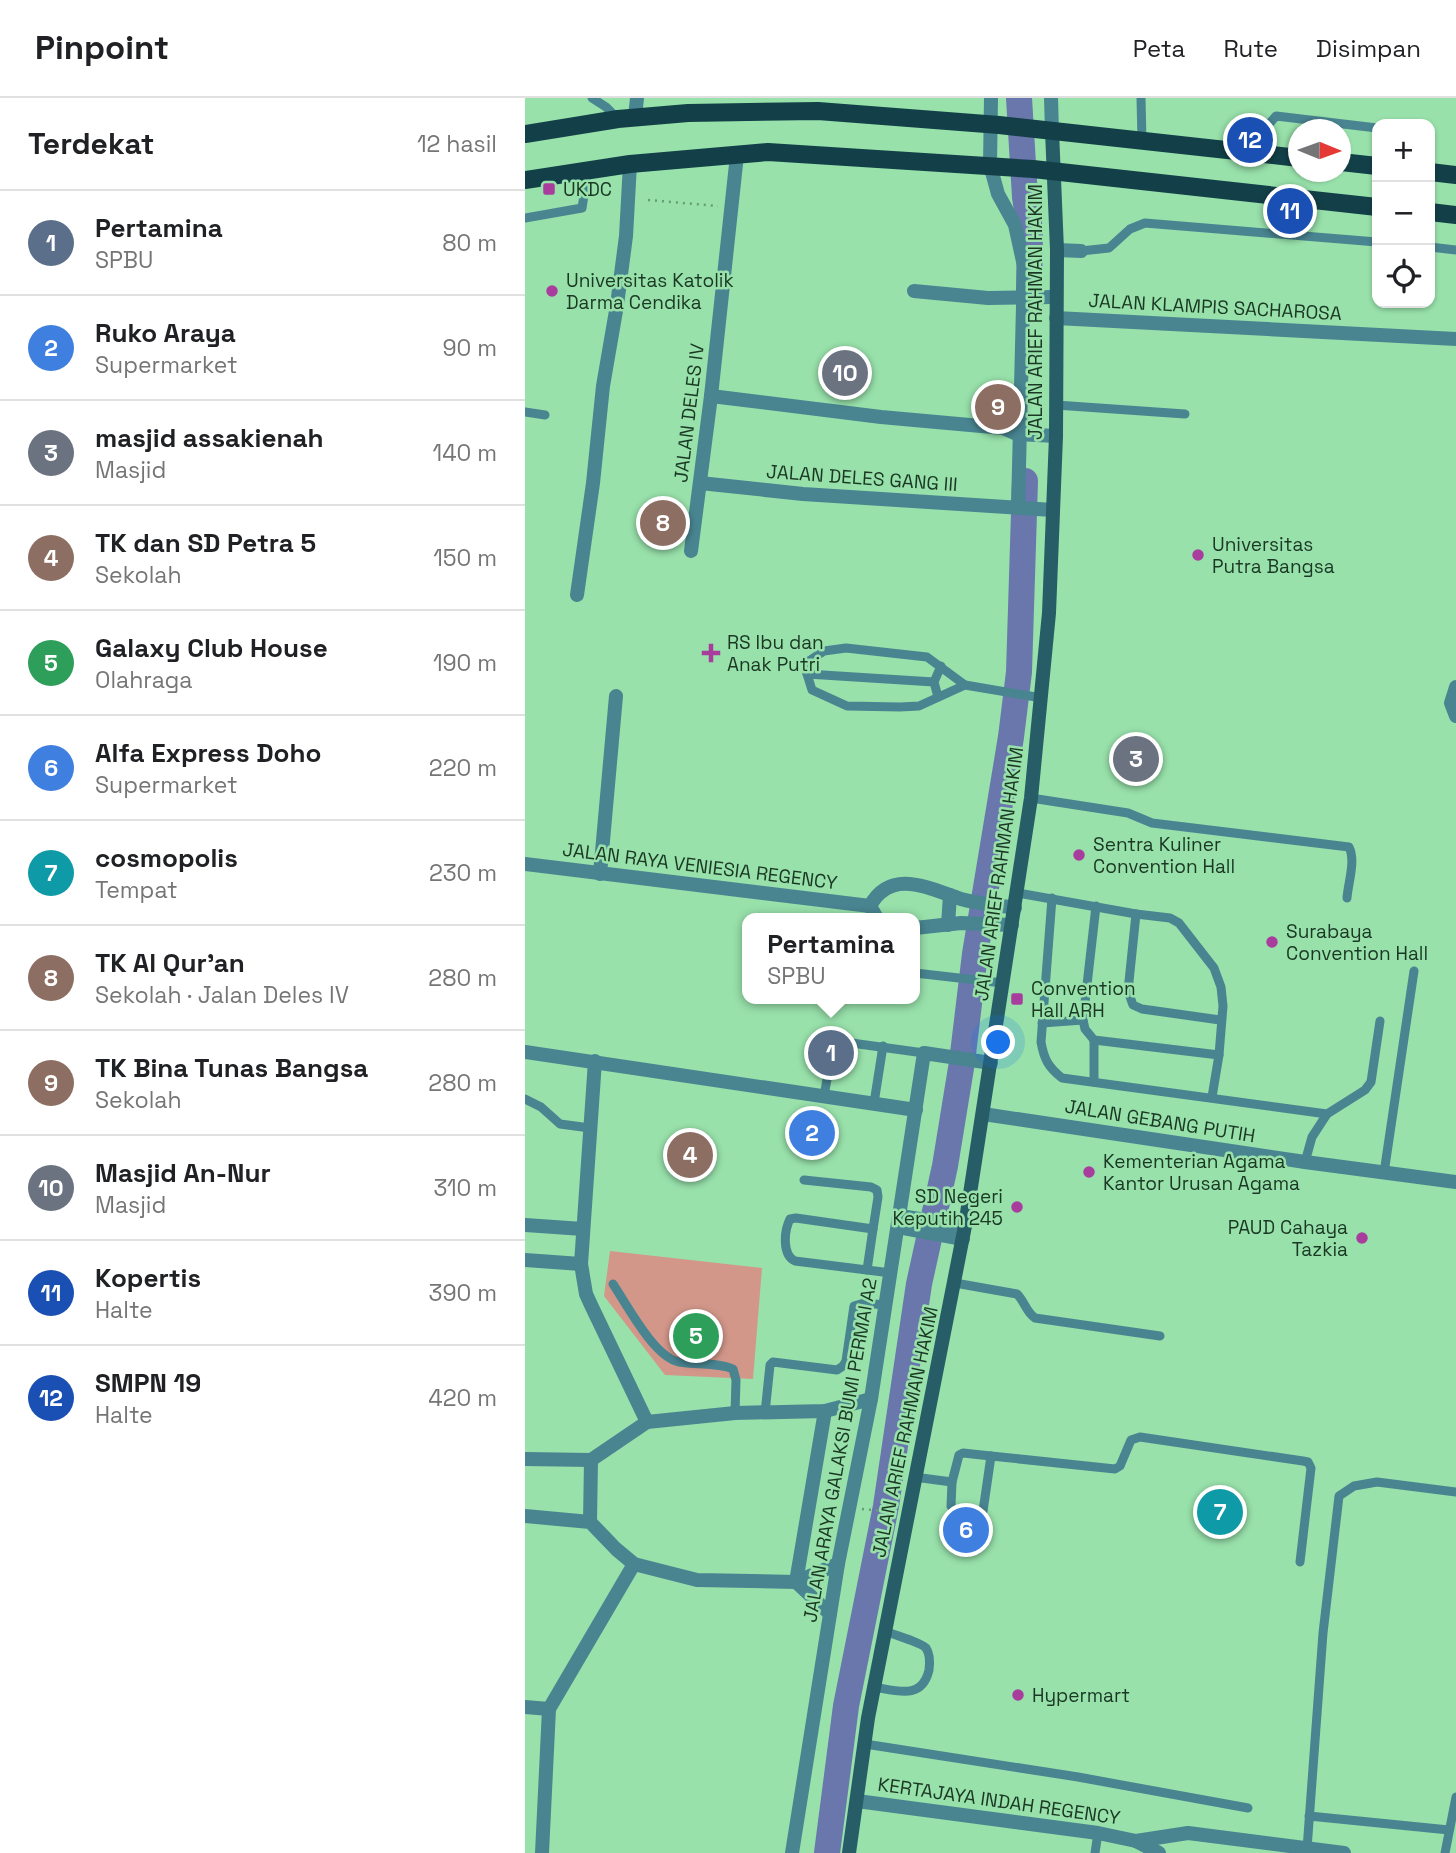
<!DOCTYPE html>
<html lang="id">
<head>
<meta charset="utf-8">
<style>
  :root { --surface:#fff; --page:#f2f2f2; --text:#202124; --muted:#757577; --line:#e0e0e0; --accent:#d93025 }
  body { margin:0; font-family:"Space Grotesk",sans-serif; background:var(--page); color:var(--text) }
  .controls { position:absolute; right:21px; top:21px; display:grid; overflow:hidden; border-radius:14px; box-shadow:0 2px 5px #0004 }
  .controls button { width:63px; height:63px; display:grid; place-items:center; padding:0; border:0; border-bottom:2px solid var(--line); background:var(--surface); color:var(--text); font:35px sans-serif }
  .compass { position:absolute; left:763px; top:21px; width:63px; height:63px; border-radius:50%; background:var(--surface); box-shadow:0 2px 5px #0004; rotate:91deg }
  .you { position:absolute; left:474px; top:945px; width:24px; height:24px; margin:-18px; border:5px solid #fff; border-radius:50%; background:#1a73e8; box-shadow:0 0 0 10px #1a73e833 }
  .badge { display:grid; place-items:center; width:46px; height:46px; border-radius:50%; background:var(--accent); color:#fff; font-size:23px; font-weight:700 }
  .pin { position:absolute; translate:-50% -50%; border:4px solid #fff; box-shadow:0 2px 7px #0006 }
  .popup { position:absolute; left:217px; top:815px; width:178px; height:91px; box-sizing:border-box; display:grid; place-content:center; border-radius:14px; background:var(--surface); filter:drop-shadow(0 2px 5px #0005); font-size:23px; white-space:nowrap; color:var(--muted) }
  .popup b { font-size:26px; color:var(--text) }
  .popup::after { content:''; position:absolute; left:50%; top:100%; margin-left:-14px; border:14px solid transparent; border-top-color:var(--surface) }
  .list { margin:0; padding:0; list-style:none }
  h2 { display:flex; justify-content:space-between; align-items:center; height:91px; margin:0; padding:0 28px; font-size:30px }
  h2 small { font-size:23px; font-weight:400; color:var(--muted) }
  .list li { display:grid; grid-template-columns:46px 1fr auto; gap:21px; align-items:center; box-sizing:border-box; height:105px; padding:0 28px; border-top:2px solid var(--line) }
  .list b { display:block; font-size:26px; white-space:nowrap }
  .list p { margin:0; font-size:23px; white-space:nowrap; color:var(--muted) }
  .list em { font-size:23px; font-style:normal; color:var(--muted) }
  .icon { flex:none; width:38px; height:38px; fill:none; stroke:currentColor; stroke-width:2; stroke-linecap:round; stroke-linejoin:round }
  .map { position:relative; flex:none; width:931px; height:1755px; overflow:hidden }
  header { display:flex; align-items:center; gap:42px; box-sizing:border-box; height:98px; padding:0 35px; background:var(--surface); border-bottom:2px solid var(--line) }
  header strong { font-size:33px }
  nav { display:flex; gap:38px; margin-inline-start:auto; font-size:24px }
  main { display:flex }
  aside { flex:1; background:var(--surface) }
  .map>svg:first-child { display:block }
</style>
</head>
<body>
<header>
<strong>Pinpoint</strong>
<nav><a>Peta</a><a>Rute</a><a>Disimpan</a></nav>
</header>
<main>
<aside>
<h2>Terdekat<small>12 hasil</small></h2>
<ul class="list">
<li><span class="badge" style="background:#5c6f8a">1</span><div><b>Pertamina</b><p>SPBU</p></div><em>80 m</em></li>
<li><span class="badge" style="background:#3f7fe0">2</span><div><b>Ruko Araya</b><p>Supermarket</p></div><em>90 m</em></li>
<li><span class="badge" style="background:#6b7280">3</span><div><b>masjid assakienah</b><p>Masjid</p></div><em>140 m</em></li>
<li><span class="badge" style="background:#8d6e63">4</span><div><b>TK dan SD Petra 5</b><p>Sekolah</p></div><em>150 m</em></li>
<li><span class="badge" style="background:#2e9e5b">5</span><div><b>Galaxy Club House</b><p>Olahraga</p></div><em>190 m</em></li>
<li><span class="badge" style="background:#3f7fe0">6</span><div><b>Alfa Express Doho</b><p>Supermarket</p></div><em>220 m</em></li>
<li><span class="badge" style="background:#0f9aa8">7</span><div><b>cosmopolis</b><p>Tempat</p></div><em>230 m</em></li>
<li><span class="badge" style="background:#8d6e63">8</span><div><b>TK Al Qur'an</b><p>Sekolah · Jalan Deles IV</p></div><em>280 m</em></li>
<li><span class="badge" style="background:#8d6e63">9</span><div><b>TK Bina Tunas Bangsa</b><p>Sekolah</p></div><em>280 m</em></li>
<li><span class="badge" style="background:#6b7280">10</span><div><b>Masjid An-Nur</b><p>Masjid</p></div><em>310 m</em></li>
<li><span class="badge" style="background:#1a4fb4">11</span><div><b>Kopertis</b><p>Halte</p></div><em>390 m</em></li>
<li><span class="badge" style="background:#1a4fb4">12</span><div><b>SMPN 19</b><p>Halte</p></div><em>420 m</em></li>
</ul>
</aside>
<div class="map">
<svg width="931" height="1755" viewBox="0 0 931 1755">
  <rect width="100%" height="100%" fill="#98e1ab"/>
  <path fill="#d3978a" d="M85 1153 237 1170 228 1281 140 1277 79 1198Z"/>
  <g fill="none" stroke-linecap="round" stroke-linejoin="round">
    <g stroke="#6977ad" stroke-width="26">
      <path d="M494 0 500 99 505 132 504 194"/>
      <path d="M302 1755 321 1608 361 1408 394 1186 420 1068 437 964 450 856 486 639 494 574 500 383"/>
    </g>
    <g stroke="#659d74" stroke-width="2.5" stroke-dasharray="2 5" stroke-linecap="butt">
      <path d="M123 102 193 108"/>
      <path d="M337 1411 369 1414"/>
    </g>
    <g stroke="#498591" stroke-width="9">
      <path d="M67 0 81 9 92 20"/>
      <path d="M616 0 617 43"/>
      <path d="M905 38V54"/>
      <path d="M736 56 744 26 751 18 852 30"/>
      <path d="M0 120 57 110 63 72"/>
      <path d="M905 149 931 152"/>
      <path d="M556 153 584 150 605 131 620 125 852 144"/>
      <path d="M531 307 660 316"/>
      <path d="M0 314 20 317"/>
      <path d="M321 550 402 559 440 587 394 608 375 609 322 608 287 592 282 576 284 563 299 553Z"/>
      <path d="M282 576 409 584"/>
      <path d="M440 587 517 600"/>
      <path d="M413 599 409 584 416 568"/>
      <path d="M506 700 603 715 627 725 824 749C831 763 823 785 822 800"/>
      <path d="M493 795 611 816 603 893 608 907 617 911 695 922"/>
      <path d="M527 800 516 944C519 961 523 969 537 980L802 1016"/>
      <path d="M571 808 558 922 560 931 569 942 694 957"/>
      <path d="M611 816 645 820 654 825 689 870 696 889 698 908 694 957 687 999"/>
      <path d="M390 875 478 885"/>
      <path d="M517 925 558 922"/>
      <path d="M569 942V984"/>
      <path d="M306 950 308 944 312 943 399 955"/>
      <path d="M299 998 303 976"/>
      <path d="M0 1001 16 1009 35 1026 65 1030"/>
      <path d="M349 1005 358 948"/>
      <path d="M780 1064 787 1039 802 1016 840 992 846 984 855 923"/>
      <path d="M859 1075 889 873"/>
      <path d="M279 1082 346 1089 352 1092 353 1099 348 1131 271 1120 265 1121C259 1133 257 1157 270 1163L366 1175"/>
      <path d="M342 1172 348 1131"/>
      <path d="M430 1185 492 1196C500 1204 501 1214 510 1220L635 1238"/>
      <path d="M88 1186C102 1207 129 1259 154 1264 171 1267 192 1264 208 1271L211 1282 210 1315"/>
      <path d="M240 1315 245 1267 248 1264 312 1272 318 1268 321 1263 329 1208 339 1205 360 1207"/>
      <path d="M389 1379 427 1384 426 1408 429 1412 455 1414 458 1413 466 1358 590 1371 595 1368 606 1342 615 1339 778 1363 783 1364 786 1370 775 1464"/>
      <path d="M427 1384 434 1357 438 1355 466 1358"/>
      <path d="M349 1589C373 1593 397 1602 404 1572 405 1565 405 1556 401 1550 396 1544 369 1537 360 1533"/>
      <path d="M340 1646 553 1679 723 1710"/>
      <path d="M784 1718 924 1732"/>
      <path d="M782 1751 798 1535 814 1398 829 1388 852 1384 931 1394"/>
      <path d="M570 1755 573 1735"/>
      <path d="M920 1755 931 1699"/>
    </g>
    <g stroke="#498591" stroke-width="14">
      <path d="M110 19 112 0"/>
      <path d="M465 67 473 96 490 127 499 168 493 409"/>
      <path d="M532 152 556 153"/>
      <path d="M389 193 463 200 531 199"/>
      <path d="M531 220 931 241"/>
      <path d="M186 298 356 319 478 330 492 336 531 338"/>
      <path d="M175 385 278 396 528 412"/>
      <path d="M166 453 186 298 212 57"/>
      <path d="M52 497 68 385 78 288 92 207 101 138 105 66"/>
      <path d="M931 589 926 605 931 618"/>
      <path d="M0 766 345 808"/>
      <path d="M75 776 91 598"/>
      <path d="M345 808C366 769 405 791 436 801 453 806 473 807 490 810"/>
      <path d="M345 808 352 820"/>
      <path d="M423 827 425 797"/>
      <path d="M390 830 436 825 487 827"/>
      <path d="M0 954 391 1012"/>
      <path d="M70 963 56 1166 61 1196 66 1207 122 1324"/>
      <path d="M458 1016 780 1064 931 1084"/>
      <path d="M375 1118 440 1128"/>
      <path d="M0 1127 58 1131"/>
      <path d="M373 1129 438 1141"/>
      <path d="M0 1162 56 1166"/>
      <path d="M0 1361 66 1362 122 1324 210 1315 300 1313 346 1301"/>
      <path d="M0 1418 65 1424 91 1451 109 1466 172 1482 271 1484 313 1466"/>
      <path d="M65 1424 66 1362"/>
      <path d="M271 1484 300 1313"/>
      <path d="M271 1484 305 1516"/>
      <path d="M0 1609 24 1611"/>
      <path d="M17 1755 24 1611 109 1466"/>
      <path d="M267 1755 313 1466 346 1301 399 955 466 965"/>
    </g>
    <g stroke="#498591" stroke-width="14">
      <path d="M526 0 527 33"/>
      <path d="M465 67 466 0"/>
      <path d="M332 1703 573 1735 611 1743 634 1755"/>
      <path d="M611 1743 663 1735 819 1755"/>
    </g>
    <path stroke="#265d67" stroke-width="14" d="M324 1755 343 1620 440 1128 506 700 524 515 531 338 532 152 527 33"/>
    <g stroke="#134048" stroke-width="18">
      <path d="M0 36 93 21 163 15 293 13 474 27 774 60"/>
      <path d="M816 64 852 68"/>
      <path d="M905 74 931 77"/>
      <path d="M0 82 105 66 243 54 508 71 852 109"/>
      <path d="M905 114 931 117"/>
    </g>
  </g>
  <g fill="#a83d9d" stroke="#98e1ab" stroke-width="2.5">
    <rect x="17" y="84" width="14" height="14" rx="3.5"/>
    <circle cx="27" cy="193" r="7"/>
    <circle cx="673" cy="457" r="7"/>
    <path d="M182.5 544.5h7v7h7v7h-7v7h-7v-7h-7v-7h7z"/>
    <circle cx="554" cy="757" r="7"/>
    <circle cx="747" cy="844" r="7"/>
    <rect x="485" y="894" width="14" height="14" rx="3.5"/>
    <circle cx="564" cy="1074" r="7"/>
    <circle cx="492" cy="1109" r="7"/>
    <circle cx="837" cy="1140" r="7"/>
    <circle cx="493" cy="1597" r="7"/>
  </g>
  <g text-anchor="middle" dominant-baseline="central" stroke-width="5" stroke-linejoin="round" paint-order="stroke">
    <g font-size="19" fill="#1a3823" stroke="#98e1ab" text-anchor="start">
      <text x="38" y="91">UKDC</text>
      <text x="41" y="182">Universitas Katolik<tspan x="41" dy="22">Darma Cendika</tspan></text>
      <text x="687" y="446">Universitas<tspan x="687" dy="22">Putra Bangsa</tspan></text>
      <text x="202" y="544">RS Ibu dan<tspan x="202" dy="22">Anak Putri</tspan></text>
      <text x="568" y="746">Sentra Kuliner<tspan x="568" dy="22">Convention Hall</tspan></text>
      <text x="761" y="833">Surabaya<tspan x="761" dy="22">Convention Hall</tspan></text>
      <text x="506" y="890">Convention<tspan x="506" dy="22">Hall ARH</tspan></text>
      <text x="578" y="1063">Kementerian Agama<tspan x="578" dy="22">Kantor Urusan Agama</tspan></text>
      <text x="478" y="1098" text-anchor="end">SD Negeri<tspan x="478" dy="22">Keputih 245</tspan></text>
      <text x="823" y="1129" text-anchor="end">PAUD Cahaya<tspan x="823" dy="22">Tazkia</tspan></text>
      <text x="507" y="1597">Hypermart</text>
    </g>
    <g font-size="19" fill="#1a3823" stroke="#98e1ab">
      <text transform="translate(690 209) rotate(3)">JALAN KLAMPIS SACHAROSA</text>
      <text transform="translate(510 214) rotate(-90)">JALAN ARIEF RAHMAN HAKIM</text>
      <text transform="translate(164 315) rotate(-83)">JALAN DELES IV</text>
      <text transform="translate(337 380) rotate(4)">JALAN DELES GANG III</text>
      <text transform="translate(175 768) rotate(7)">JALAN RAYA VENIESIA REGENCY</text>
      <text transform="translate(474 776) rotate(-82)">JALAN ARIEF RAHMAN HAKIM</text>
      <text transform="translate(635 1023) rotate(9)">JALAN GEBANG PUTIH</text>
      <text transform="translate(380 1334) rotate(-78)">JALAN ARIEF RAHMAN HAKIM</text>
      <text transform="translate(315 1352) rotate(-80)">JALAN ARAYA GALAKSI BUMI PERMAI A2</text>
      <text transform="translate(474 1703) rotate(8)">KERTAJAYA INDAH REGENCY</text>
    </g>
  </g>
</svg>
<div class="controls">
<button>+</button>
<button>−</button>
<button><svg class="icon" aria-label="locate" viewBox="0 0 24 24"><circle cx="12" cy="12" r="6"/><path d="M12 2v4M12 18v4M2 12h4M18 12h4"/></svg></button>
</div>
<svg class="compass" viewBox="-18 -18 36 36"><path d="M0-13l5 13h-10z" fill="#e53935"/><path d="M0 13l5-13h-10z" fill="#757577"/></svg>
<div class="you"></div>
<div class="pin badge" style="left:306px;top:955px;background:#5c6f8a">1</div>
<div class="popup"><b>Pertamina</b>SPBU</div>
<div class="pin badge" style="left:287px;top:1035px;background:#3f7fe0">2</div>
<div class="pin badge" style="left:611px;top:661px;background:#6b7280">3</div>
<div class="pin badge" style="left:165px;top:1057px;background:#8d6e63">4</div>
<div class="pin badge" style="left:171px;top:1238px;background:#2e9e5b">5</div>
<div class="pin badge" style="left:441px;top:1432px;background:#3f7fe0">6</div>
<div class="pin badge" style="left:695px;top:1414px;background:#0f9aa8">7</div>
<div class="pin badge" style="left:138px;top:425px;background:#8d6e63">8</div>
<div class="pin badge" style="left:473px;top:309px;background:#8d6e63">9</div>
<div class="pin badge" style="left:320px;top:275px;background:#6b7280">10</div>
<div class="pin badge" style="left:765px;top:113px;background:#1a4fb4">11</div>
<div class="pin badge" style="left:725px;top:42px;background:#1a4fb4">12</div>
</div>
</main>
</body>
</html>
